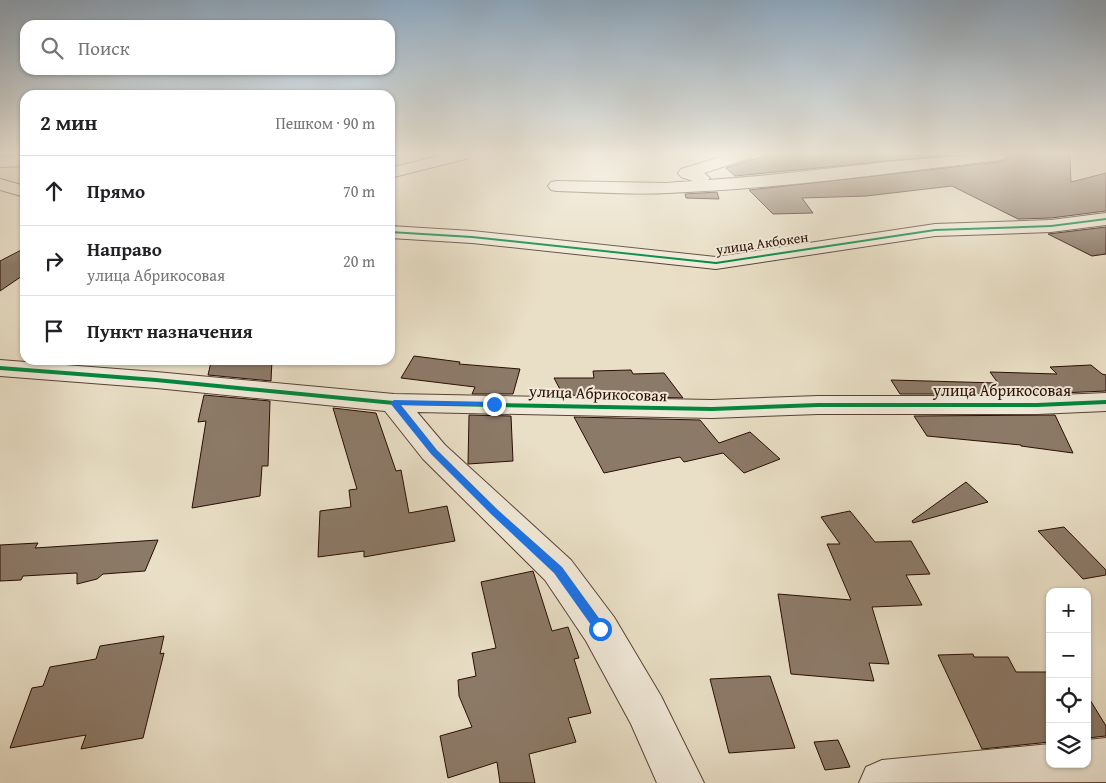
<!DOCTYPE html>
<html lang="ru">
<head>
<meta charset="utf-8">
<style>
  :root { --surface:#fff; --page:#f2f2f2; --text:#202124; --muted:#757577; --line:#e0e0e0 }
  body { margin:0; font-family:"Gentium Book Plus",serif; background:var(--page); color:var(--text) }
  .controls { position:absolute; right:15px; bottom:15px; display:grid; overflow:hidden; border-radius:10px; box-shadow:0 1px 4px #0004 }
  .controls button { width:45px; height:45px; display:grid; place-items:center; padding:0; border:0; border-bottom:1px solid var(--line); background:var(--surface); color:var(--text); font:25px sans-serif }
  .stop { position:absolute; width:15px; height:15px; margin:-11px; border:4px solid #1a73e8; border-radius:50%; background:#fff }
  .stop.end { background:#1a73e8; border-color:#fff; box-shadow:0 1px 5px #0008 }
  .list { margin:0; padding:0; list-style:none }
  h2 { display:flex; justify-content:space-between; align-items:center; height:65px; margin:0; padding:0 20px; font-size:21px }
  h2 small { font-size:16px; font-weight:400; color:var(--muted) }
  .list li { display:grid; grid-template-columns:32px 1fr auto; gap:15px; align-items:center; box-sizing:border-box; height:70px; padding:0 20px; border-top:1px solid var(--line) }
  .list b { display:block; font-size:19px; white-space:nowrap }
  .list p { margin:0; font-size:16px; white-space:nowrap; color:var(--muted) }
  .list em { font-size:16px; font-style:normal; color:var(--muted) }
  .icon { flex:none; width:28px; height:28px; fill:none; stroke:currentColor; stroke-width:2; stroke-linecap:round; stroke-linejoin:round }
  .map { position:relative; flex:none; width:1106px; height:783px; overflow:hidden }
  .search { position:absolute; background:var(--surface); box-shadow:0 1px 4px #0004; left:20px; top:20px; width:375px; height:55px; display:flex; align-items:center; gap:12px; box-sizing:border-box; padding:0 18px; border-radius:15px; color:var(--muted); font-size:19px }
  .panel { position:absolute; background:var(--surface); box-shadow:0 1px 4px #0004; left:20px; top:90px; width:375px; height:275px; border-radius:15px }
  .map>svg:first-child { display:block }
</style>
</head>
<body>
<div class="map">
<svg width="1106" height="783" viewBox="0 0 1106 783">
  <rect width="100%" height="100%" fill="#e9dfc6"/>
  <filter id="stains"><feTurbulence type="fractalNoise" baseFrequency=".004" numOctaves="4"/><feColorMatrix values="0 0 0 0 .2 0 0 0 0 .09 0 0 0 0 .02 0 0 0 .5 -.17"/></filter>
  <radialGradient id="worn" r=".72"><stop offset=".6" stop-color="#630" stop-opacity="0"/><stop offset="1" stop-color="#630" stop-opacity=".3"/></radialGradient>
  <g fill="#8c7a68" stroke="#280d03">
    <path d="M767 155H951L735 176 726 168Z"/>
    <path d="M1009 155H1070L1071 182 1106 173V211L1051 218 1018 219 952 186 866 196 802 198 813 213 773 214 749 190 999 162 1006 160Z"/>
    <path d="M717 192 719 199 686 198 685 194Z"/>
    <path d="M1106 227V254L1092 256 1048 234Z"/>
    <path d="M25 248V274L0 291V261Z"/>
    <path d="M414 356 460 362 459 364 520 369 513 394H472L475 387 401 378Z"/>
    <path d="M247 360H272L271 381 208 375 211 362 244 364Z"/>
    <path d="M1091 365 1102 374 1106 375V391L1037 394H900L891 380 998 383 990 372 1057 374 1050 367Z"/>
    <path d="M631 370 633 374 664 373 683 398 563 395 554 378H594L593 371Z"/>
    <path d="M204 395 270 401 268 466H262L260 496 192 508 206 421 198 422Z"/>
    <path d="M333 408 376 413 396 471 401 470 409 513 447 506 455 541 364 557V551L318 557 320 511 351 507 349 490 357 489Z"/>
    <path d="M469 415 511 416 513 461 468 464Z"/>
    <path d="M1055 415 1073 453 1021 446V445L927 436 914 416Z"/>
    <path d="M574 417 700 420 719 443 750 432 780 459 744 473 723 453 684 462 680 457 604 473Z"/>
    <path d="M966 482 988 502 913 523 912 521Z"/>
    <path d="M850 511 875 542 911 541 930 574 906 575 922 605 872 607 889 664 869 663 874 681 791 674 778 594 851 600 827 544H840L821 517Z"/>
    <path d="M1064 527 1106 570V575L1083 579 1038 531Z"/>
    <path d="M158 540 145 571 103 574 97 579 77 584V573L23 576 21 580 0 581V545L38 543 35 548Z"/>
    <path d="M533 571 552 631 568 627 579 658 574 659 591 713 568 718 576 742 529 754 535 783H500L497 762 448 778 440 736 472 727 459 696 458 680 476 676 472 653 496 648 481 582Z"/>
    <path d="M164 636 160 654 164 653 143 738 81 749 86 735 10 748 32 688 43 686 50 667 96 659 100 646Z"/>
    <path d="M973 654 974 657H1008L1016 672H1050V742L982 749 938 655Z"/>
    <path d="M770 676 795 748 729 753 710 679Z"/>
    <path d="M1087 695 1106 726V736L1087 738Z"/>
    <path d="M838 740 850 767 825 770 814 742Z"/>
  </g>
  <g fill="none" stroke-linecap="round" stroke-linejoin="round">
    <g stroke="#584234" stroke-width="2">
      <g id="minor">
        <path d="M443 155H471L469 158 390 178V168Z"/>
        <path d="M727 155H752L750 158 704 173 710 178 708 180C808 174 907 155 1007 155L1005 158 999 160C889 173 778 189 667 193 631 195 593 192 557 191L551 190 548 186 551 182 557 181 665 183 693 181 681 177 678 173 681 169Z"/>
        <path d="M25 156V166L0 167V157Z"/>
        <path d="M0 360 156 372 394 394 712 400 818 396H1037L1106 393V411L1037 414H818L712 418 417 412 445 445 571 560 614 617 661 696 704 783H657L631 724 586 641 545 580 423 459 385 411 156 388 0 376Z"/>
        <path d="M1106 738V782L859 783 866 767 882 760 1050 744V764H1087V740Z"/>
      </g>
    </g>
    <g stroke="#584234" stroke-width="2">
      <g id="tertiary">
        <path d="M0 179 25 186V197L0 190Z"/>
        <path d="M1106 213V225L1051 232 935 236 716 269 472 243 390 238V226L472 231 716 257 935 224 1051 220Z"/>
      </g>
    </g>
    <use href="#minor" fill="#f1eada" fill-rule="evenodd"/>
    <use href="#tertiary" fill="#f1eada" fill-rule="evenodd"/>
    <g stroke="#f1eada" stroke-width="3">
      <g id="cycleway">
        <path d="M1106 218V220L1051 227 935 231 716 264 472 238 390 233V231L472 236 716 262 935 229 1051 225Z"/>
        <path d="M0 366 156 378 394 401 712 407 818 403H1037L1106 400V404L1037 407H818L712 411 394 405 156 382 0 370Z"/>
      </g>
    </g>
    <use href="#cycleway" fill="#00873e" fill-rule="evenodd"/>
  </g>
  <linearGradient id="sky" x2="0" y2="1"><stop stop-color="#8ea9c0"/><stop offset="0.58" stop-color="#f5f1e5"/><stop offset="1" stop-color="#f5f1e5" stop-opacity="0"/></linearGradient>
  <rect width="1106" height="265" fill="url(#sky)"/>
  <path fill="#1a73e8" d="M394 400 497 402V405L494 406 401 405 437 450 498 510 562 567 604 625 606 629 604 632H596L554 573 492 515 431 454 390 403Z"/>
  <g text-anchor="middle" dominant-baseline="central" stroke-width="4" stroke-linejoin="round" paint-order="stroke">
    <g font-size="14" fill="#280d03" stroke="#f1eada">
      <text transform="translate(762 243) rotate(-8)">улица Акбокен</text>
    </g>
    <g font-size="16" fill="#280d03" stroke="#f1eada">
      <text x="1002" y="390">улица Абрикосовая</text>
      <text transform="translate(598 393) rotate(2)">улица Абрикосовая</text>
    </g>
  </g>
  <rect width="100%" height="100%" filter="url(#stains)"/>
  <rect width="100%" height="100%" fill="url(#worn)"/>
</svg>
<div class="controls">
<button>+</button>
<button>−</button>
<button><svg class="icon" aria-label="locate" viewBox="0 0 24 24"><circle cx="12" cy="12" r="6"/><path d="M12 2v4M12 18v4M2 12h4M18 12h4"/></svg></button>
<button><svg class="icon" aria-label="layers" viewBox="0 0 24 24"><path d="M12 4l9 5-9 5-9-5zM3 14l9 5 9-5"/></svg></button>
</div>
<div class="stop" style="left:600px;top:629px"></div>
<div class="stop end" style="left:494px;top:404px"></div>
<div class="search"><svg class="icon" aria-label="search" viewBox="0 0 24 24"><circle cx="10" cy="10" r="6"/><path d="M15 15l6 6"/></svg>Поиск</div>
<section class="panel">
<h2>2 мин<small>Пешком · 90 m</small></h2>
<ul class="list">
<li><svg class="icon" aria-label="ahead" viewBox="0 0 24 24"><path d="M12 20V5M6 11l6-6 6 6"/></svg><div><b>Прямо</b></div><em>70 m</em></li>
<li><svg class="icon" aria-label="right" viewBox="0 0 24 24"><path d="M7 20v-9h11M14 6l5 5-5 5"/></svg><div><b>Направо</b><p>улица Абрикосовая</p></div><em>20 m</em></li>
<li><svg class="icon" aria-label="arrive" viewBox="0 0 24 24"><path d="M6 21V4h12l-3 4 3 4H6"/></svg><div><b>Пункт назначения</b></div></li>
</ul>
</section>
</div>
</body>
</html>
